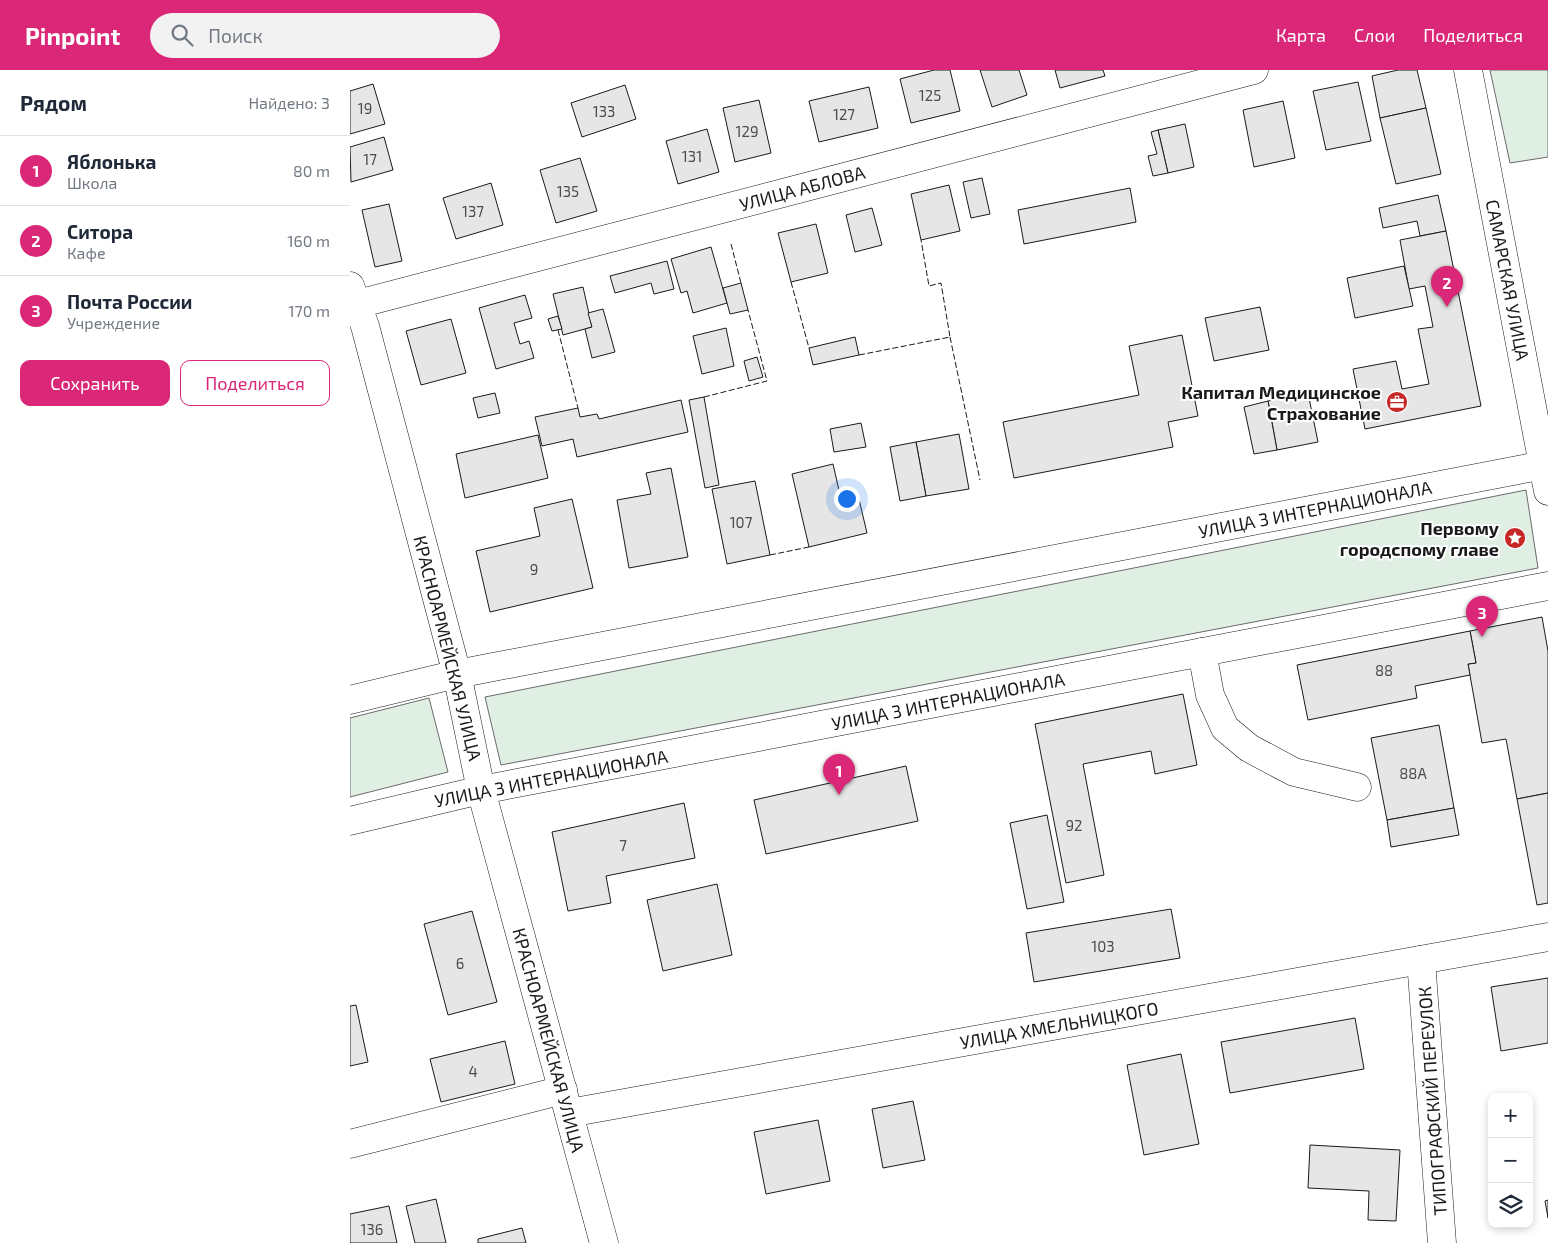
<!DOCTYPE html>
<html lang="ru">
<head>
<meta charset="utf-8">
<style>
  :root { --surface:#fff; --page:#f2f2f3; --text:#1f2937; --muted:#747a83; --line:#e0e1e3; --accent:#db2777 }
  body { margin:0; font-family:"Exo 2",sans-serif; background:var(--page); color:var(--text) }
  .controls { position:absolute; right:15px; bottom:15px; display:grid; overflow:hidden; border-radius:10px; box-shadow:0 2px 8px #0003 }
  .controls button { width:45px; height:45px; display:grid; place-items:center; padding:0; border:0; border-bottom:1px solid var(--line); background:var(--surface); color:var(--text); font:25px sans-serif }
  .you { position:absolute; left:496px; top:428px; width:18px; height:18px; margin:-12px; border:4px solid #fff; border-radius:50%; background:#1a73e8; box-shadow:0 0 0 8px #1a73e833 }
  .badge { display:grid; place-items:center; width:32px; height:32px; border-radius:50%; background:var(--accent); color:#fff; font-size:16px; font-weight:700 }
  .pin { position:absolute; translate:-50% -41px; filter:drop-shadow(0 1px 2px #0008) }
  .pin::after { content:''; position:absolute; top:26px; width:18px; height:15px; background:inherit; clip-path:polygon(0 0,100% 0,50% 100%) }
  .list { margin:0; padding:0; list-style:none }
  h2 { display:flex; justify-content:space-between; align-items:center; height:65px; margin:0; padding:0 20px; font-size:21px }
  h2 small { font-size:16px; font-weight:400; color:var(--muted) }
  .list li { display:grid; grid-template-columns:32px 1fr auto; gap:15px; align-items:center; box-sizing:border-box; height:70px; padding:0 20px; border-top:1px solid var(--line) }
  .list b { display:block; font-size:19px; white-space:nowrap }
  .list p { margin:0; font-size:16px; white-space:nowrap; color:var(--muted) }
  .list em { font-size:16px; font-style:normal; color:var(--muted) }
  .actions { display:flex; gap:10px; padding:15px 20px }
  .actions a { flex:1; padding:11px 0; border:1px solid var(--accent); border-radius:10px; text-align:center; font-size:18px; color:var(--accent) }
  .actions .main { background:var(--accent); color:#fff }
  .icon { flex:none; width:28px; height:28px; fill:none; stroke:currentColor; stroke-width:2; stroke-linecap:round; stroke-linejoin:round }
  .map { position:relative; flex:none; width:1198px; height:1173px; overflow:hidden }
  header { display:flex; align-items:center; gap:30px; box-sizing:border-box; height:70px; padding:0 25px; background:var(--accent); color:#fff }
  header strong { font-size:24px }
  nav { display:flex; gap:28px; margin-inline-start:auto; font-size:18px }
  .search { width:350px; height:45px; background:var(--page); display:flex; align-items:center; gap:12px; box-sizing:border-box; padding:0 18px; border-radius:28px; color:var(--muted); font-size:19px }
  main { display:flex }
  aside { flex:1; background:var(--surface) }
  .map>svg:first-child { display:block }
</style>
</head>
<body>
<header>
<strong>Pinpoint</strong>
<div class="search"><svg class="icon" aria-label="search" viewBox="0 0 24 24"><circle cx="10" cy="10" r="6"/><path d="M15 15l6 6"/></svg>Поиск</div>
<nav><a>Карта</a><a>Слои</a><a>Поделиться</a></nav>
</header>
<main>
<aside>
<h2>Рядом<small>Найдено: 3</small></h2>
<ul class="list">
<li><span class="badge">1</span><div><b>Яблонька</b><p>Школа</p></div><em>80 m</em></li>
<li><span class="badge">2</span><div><b>Ситора</b><p>Кафе</p></div><em>160 m</em></li>
<li><span class="badge">3</span><div><b>Почта России</b><p>Учреждение</p></div><em>170 m</em></li>
</ul>
<div class="actions"><a class="main">Сохранить</a><a>Поделиться</a></div>
</aside>
<div class="map">
<svg width="1198" height="1173" viewBox="0 0 1198 1173">
  <rect width="100%" height="100%" fill="#fff"/>
  <g fill="#e0efe3" stroke="#6a6a6a">
    <path d="M1140 0H1198V87L1160 93Z"/>
    <path d="M1176 420 1188 498 151 695 135 627Z"/>
    <path d="M79 628 98 702 0 727V648Z"/>
  </g>
  <g fill="#e6e6e6" stroke="#1a1a1a">
    <path d="M584 0H600L610 41 561 53 550 9Z"/>
    <path d="M630 0H669L677 25 642 37Z"/>
    <path d="M705 0H753L755 6 710 18Z"/>
    <path d="M1048 0H1067L1076 38 1030 48 1022 6Z"/>
    <path d="M1008 12 1021 71 976 80 963 21Z"/>
    <path d="M23 14 35 54 0 64V21Z"/>
    <path d="M275 15 286 49 232 67 221 33Z"/>
    <path d="M519 17 528 58 469 72 459 31Z"/>
    <path d="M409 30 421 83 385 92 373 38Z"/>
    <path d="M933 31 945 88 904 97 893 40Z"/>
    <path d="M1076 38 1091 104 1046 114 1030 48Z"/>
    <path d="M835 54 844 97 818 103 808 60Z"/>
    <path d="M357 59 369 102 328 114 316 71Z"/>
    <path d="M808 60 818 103 803 106 798 86 807 84 801 62Z"/>
    <path d="M34 67 43 100 1 112 0 77Z"/>
    <path d="M230 88 247 141 206 153 190 100Z"/>
    <path d="M632 108 640 144 621 148 613 112Z"/>
    <path d="M141 113 153 155 106 169 93 128Z"/>
    <path d="M599 115 610 161 571 170 561 124Z"/>
    <path d="M780 118 786 152 674 174 668 140Z"/>
    <path d="M1088 125 1096 161 1070 166 1067 151 1033 158 1029 138Z"/>
    <path d="M39 134 52 191 25 197 12 140Z"/>
    <path d="M522 138 532 175 505 182 496 145Z"/>
    <path d="M466 154 478 203 441 212 428 163Z"/>
    <path d="M1096 161 1131 336 1015 359 1003 299 1046 291 1052 319 1079 314 1068 259 1083 257 1075 216 1059 219 1050 170Z"/>
    <path d="M361 177 377 233 343 243 337 221 331 223 321 189Z"/>
    <path d="M317 191 324 219 304 224 301 213 265 223 260 206Z"/>
    <path d="M1054 196 1063 236 1005 248 997 208Z"/>
    <path d="M391 213 398 240 380 244 373 218Z"/>
    <path d="M233 217 242 257 213 265 203 224Z"/>
    <path d="M175 225 182 248 164 253 170 274 179 271 184 288 146 299 129 238Z"/>
    <path d="M910 237 919 280 864 291 855 248Z"/>
    <path d="M253 239 265 282 242 288 235 259 242 257 238 243Z"/>
    <path d="M208 246 212 259 202 261 198 249Z"/>
    <path d="M101 249 116 303 71 315 56 261Z"/>
    <path d="M376 258 384 296 352 304 343 266Z"/>
    <path d="M832 265 848 346 818 352 823 377 664 408 653 352 789 325 779 276Z"/>
    <path d="M505 267 509 285 463 295 459 278Z"/>
    <path d="M407 287 413 307 399 311 394 291Z"/>
    <path d="M145 323 150 343 128 348 123 328Z"/>
    <path d="M958 323 968 372 927 380 918 331Z"/>
    <path d="M354 327 369 415 355 418 339 330Z"/>
    <path d="M331 330 338 362 227 387 223 369 192 376 185 347 228 338 230 347 247 344 249 349Z"/>
    <path d="M918 331 927 380 904 384 894 337Z"/>
    <path d="M511 353 516 377 484 382 480 359Z"/>
    <path d="M609 364 619 419 576 426 566 372Z"/>
    <path d="M188 365 198 408 115 428 106 384Z"/>
    <path d="M566 372 576 426 550 431 540 377Z"/>
    <path d="M483 394 491 429 508 425 517 463 459 477 442 404Z"/>
    <path d="M321 398 338 487 279 498 267 430 301 424 296 403Z"/>
    <path d="M405 411 420 485 377 494 362 419Z"/>
    <path d="M222 429 243 518 140 542 126 481 190 466 184 438Z"/>
    <path d="M1192 547 1198 581V723L1167 729 1156 669 1132 673 1118 594 1126 593 1120 561Z"/>
    <path d="M1120 561 1126 593 1118 594 1120 605 1065 616 1067 628 958 650 947 595Z"/>
    <path d="M833 624 847 695 805 704 801 681 733 694 754 805 716 813 685 654Z"/>
    <path d="M1089 655 1104 738 1037 750 1021 668Z"/>
    <path d="M556 696 568 751 416 784 404 730Z"/>
    <path d="M1198 723V833L1187 835 1167 729Z"/>
    <path d="M334 733 345 788 256 806 261 833 218 841 202 762Z"/>
    <path d="M1104 738 1109 765 1041 777 1037 750Z"/>
    <path d="M697 745 714 832 677 839 660 753Z"/>
    <path d="M367 814 382 885 313 901 297 830Z"/>
    <path d="M821 839 830 888 684 912 676 863Z"/>
    <path d="M122 841 147 932 98 945 74 854Z"/>
    <path d="M1198 908V973L1151 981 1141 917Z"/>
    <path d="M6 935 18 992 0 996V936Z"/>
    <path d="M1005 948 1014 999 880 1023 871 972Z"/>
    <path d="M155 971 165 1014 91 1032 80 989Z"/>
    <path d="M831 984 849 1074 794 1085 777 995Z"/>
    <path d="M563 1031 575 1090 533 1098 522 1039Z"/>
    <path d="M468 1050 480 1111 416 1124 404 1062Z"/>
    <path d="M960 1075 1050 1080 1046 1151 1018 1150 1019 1121 958 1118Z"/>
    <path d="M86 1129 96 1173H65L56 1136Z"/>
    <path d="M1198 1130V1148L1195 1131Z"/>
    <path d="M39 1136 47 1173H0V1144Z"/>
    <path d="M172 1158 176 1173H128V1169Z"/>
  </g>
  <g fill="none" stroke-linecap="round" stroke-linejoin="round">
    <g stroke="#1a1a1a" stroke-width="29">
      <g id="minor">
        <path d="M1118 0 1198 421"/>
        <path d="M0 236 904 0"/>
        <path d="M852 582 860 625 875 658 899 678 944 702 1007 717"/>
        <path d="M0 630 107 604 1194 395"/>
        <path d="M131 720 1198 516"/>
        <path d="M1071 890 1092 1173"/>
        <path d="M219 1043 1198 867"/>
        <path d="M0 1074 213 1020"/>
      </g>
    </g>
    <g stroke="#1a1a1a" stroke-width="29">
      <g id="major">
        <path d="M0 216 15 256 107 604 131 720 254 1173"/>
        <path d="M0 751 131 720"/>
      </g>
    </g>
    <use href="#minor" stroke="#fff" stroke-width="28"/>
    <use href="#major" stroke="#fff" stroke-width="28"/>
    <g stroke="#1a1a1a" stroke-width="1" stroke-dasharray="6 2.5" stroke-linecap="butt">
      <path d="M381 174 391 213"/>
      <path d="M441 212 459 278"/>
      <path d="M208 260 228 338"/>
      <path d="M600 267 630 410"/>
      <path d="M509 285 600 267 591 213 579 216 571 170"/>
      <path d="M354 327 417 311 398 240"/>
      <path d="M420 485 459 477"/>
    </g>
  </g>
  <defs>
    <g id="office-disc" transform="scale(1.125)"><circle r="9.5" fill="#c62828" stroke="#fff"/><path d="M-6-3h4V-5.5h4V-3h4V5H-6ZM-1-4.5V-3h2v-1.5ZM-6 0V1H6V0Z" fill="#fff"/></g>
    <g id="sight-disc" transform="scale(1.125)"><circle r="9.5" fill="#c62828" stroke="#fff"/><path d="M0-6L1.8-2.2L6-1.7L2.9 1.2L3.7 5.4L0 3.3L-3.7 5.4L-2.9 1.2L-6-1.7L-1.8-2.2Z" fill="#fff"/></g>
  </defs>
  <g fill-rule="evenodd">
    <use href="#office-disc" x="1047" y="332"/>
    <use href="#sight-disc" x="1165" y="468"/>
  </g>
  <g text-anchor="middle" dominant-baseline="central" stroke-width="4" stroke-linejoin="round" paint-order="stroke">
    <g font-size="15" fill="#4d4d4d">
      <text x="580" y="25">125</text>
      <text x="15" y="38">19</text>
      <text x="254" y="41">133</text>
      <text x="494" y="44">127</text>
      <text x="397" y="61">129</text>
      <text x="342" y="86">131</text>
      <text x="20" y="89">17</text>
      <text x="218" y="121">135</text>
      <text x="123" y="141">137</text>
      <text x="391" y="452">107</text>
      <text x="184" y="499">9</text>
      <text x="1034" y="600">88</text>
      <text x="1063" y="703">88А</text>
      <text x="724" y="755">92</text>
      <text x="273" y="775">7</text>
      <text x="753" y="876">103</text>
      <text x="110" y="893">6</text>
      <text x="123" y="1001">4</text>
      <text x="22" y="1159">136</text>
    </g>
    <g font-size="18" fill="#1a1a1a" stroke="#fff">
      <text transform="translate(452 118) rotate(-15)">УЛИЦА АБЛОВА</text>
      <text transform="translate(1158 210) rotate(79)">САМАРСКАЯ УЛИЦА</text>
      <text transform="translate(965 439) rotate(-11)">УЛИЦА 3 ИНТЕРНАЦИОНАЛА</text>
      <text transform="translate(98 578) rotate(76)">КРАСНОАРМЕЙСКАЯ УЛИЦА</text>
      <text transform="translate(598 631) rotate(-11)">УЛИЦА 3 ИНТЕРНАЦИОНАЛА</text>
      <text transform="translate(201 708) rotate(-11)">УЛИЦА 3 ИНТЕРНАЦИОНАЛА</text>
      <text transform="translate(709 955) rotate(-10)">УЛИЦА ХМЕЛЬНИЦКОГО</text>
      <text transform="translate(199 970) rotate(75)">КРАСНОАРМЕЙСКАЯ УЛИЦА</text>
      <text transform="translate(1082 1031) rotate(-94)">ТИПОГРАФСКИЙ ПЕРЕУЛОК</text>
    </g>
    <g font-size="18" font-weight="bold" fill="#1a1a1a" stroke="#fff" text-anchor="end">
      <text x="1031" y="322">Капитал Медицинское<tspan x="1031" dy="21">Страхование</tspan></text>
      <text x="1149" y="458">Первому<tspan x="1149" dy="21">городспому главе</tspan></text>
    </g>
  </g>
</svg>
<div class="controls">
<button>+</button>
<button>−</button>
<button><svg class="icon" aria-label="layers" viewBox="0 0 24 24"><path d="M12 4l9 5-9 5-9-5zM3 14l9 5 9-5"/></svg></button>
</div>
<div class="you"></div>
<div class="pin badge" style="left:489px;top:725px">1</div>
<div class="pin badge" style="left:1097px;top:237px">2</div>
<div class="pin badge" style="left:1132px;top:567px">3</div>
</div>
</main>
</body>
</html>
